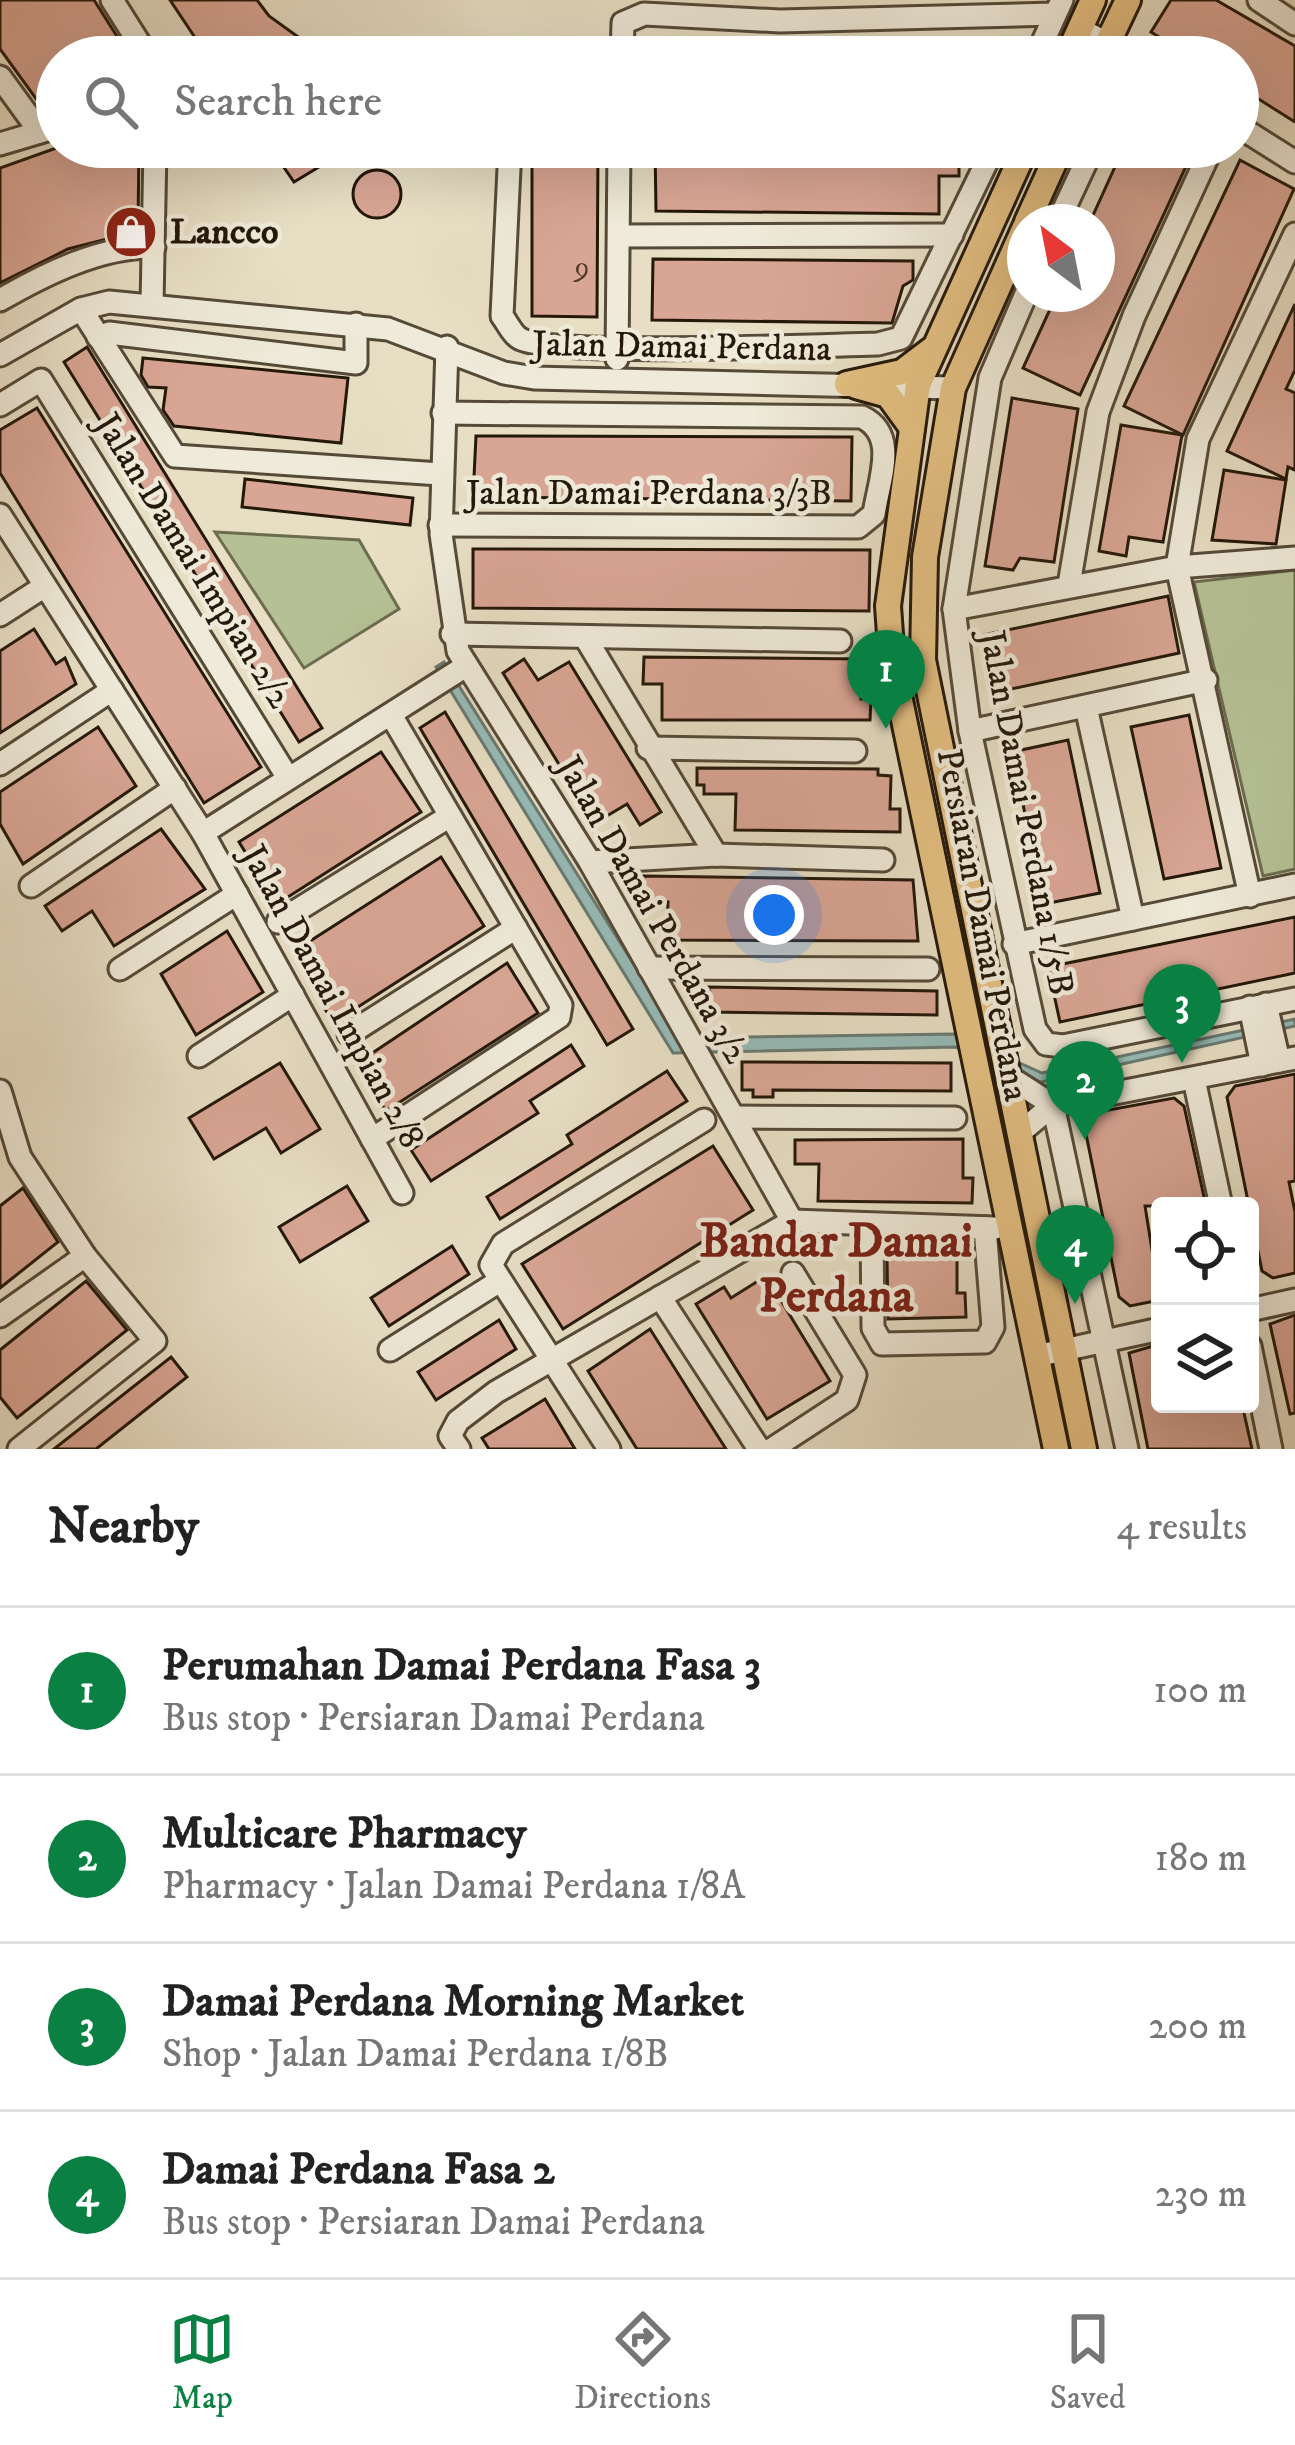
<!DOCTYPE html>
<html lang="en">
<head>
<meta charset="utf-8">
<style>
  :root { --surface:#fff; --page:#f2f2f2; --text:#222; --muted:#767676; --line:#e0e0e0; --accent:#0b8043 }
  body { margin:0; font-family:"IM FELL DW Pica",serif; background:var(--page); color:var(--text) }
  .controls { position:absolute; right:36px; bottom:36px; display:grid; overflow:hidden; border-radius:12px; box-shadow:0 12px 48px #0002 }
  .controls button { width:108px; height:108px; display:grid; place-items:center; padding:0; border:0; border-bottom:3px solid var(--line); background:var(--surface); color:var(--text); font:60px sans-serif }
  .compass { position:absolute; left:1007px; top:204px; width:108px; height:108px; border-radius:50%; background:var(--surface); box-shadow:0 12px 48px #0002; rotate:328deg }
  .you { position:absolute; left:774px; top:915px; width:42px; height:42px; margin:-30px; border:9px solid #fff; border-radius:50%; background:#1a73e8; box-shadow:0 0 0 18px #1a73e833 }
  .badge { display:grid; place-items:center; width:78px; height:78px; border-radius:50%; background:var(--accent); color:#fff; font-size:39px; font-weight:700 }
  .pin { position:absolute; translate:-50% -99px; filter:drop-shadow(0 3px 6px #0008) }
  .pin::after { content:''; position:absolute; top:63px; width:42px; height:36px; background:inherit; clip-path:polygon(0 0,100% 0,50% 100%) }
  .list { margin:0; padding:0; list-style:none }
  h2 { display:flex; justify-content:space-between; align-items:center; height:156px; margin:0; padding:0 48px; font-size:51px }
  h2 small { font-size:39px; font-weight:400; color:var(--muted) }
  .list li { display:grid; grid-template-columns:78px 1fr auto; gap:36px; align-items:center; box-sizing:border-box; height:168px; padding:0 48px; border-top:3px solid var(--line) }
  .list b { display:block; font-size:45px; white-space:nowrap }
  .list p { margin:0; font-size:39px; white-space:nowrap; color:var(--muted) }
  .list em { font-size:39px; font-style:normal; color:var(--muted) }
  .icon { flex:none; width:66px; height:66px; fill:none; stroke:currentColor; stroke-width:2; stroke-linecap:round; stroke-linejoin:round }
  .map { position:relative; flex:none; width:1295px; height:1449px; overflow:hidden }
  .search { position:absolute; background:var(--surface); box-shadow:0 12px 48px #0002; left:36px; right:36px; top:36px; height:132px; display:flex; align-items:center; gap:30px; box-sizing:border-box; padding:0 42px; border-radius:66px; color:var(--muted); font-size:45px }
  .sheet { height:828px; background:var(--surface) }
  nav { display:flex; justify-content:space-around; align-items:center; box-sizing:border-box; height:168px; border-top:3px solid var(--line); background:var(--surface); font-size:33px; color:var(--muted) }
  nav a { display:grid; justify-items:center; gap:6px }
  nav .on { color:var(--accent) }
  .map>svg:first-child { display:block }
</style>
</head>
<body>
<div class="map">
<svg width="1295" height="1449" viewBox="0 0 1295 1449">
  <rect width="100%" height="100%" fill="#e7dec4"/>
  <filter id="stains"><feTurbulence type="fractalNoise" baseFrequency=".00167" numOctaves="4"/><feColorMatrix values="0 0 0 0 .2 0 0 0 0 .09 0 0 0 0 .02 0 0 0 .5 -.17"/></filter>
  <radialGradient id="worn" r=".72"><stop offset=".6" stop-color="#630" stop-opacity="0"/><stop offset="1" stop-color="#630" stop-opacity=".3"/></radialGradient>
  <g fill="#b5c195" stroke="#6c6c4f" stroke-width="3">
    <path d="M215 532 359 540 399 609 304 668Z"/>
    <path d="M1295 570V869L1263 876 1194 582Z"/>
  </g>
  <path fill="#97bbb8" stroke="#697a72" stroke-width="3" d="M444 662 680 1038 954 1034 1042 1073 1295 1019V1026L1032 1084 956 1047 673 1053 436 667Z"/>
  <g fill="#d9a594" stroke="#241809" stroke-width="3">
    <path d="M0 0H94L130 57H57V111L42 107 0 49Z"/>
    <path d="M170 0H257L269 16 326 57H208Z"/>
    <path d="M1171 0H1216L1295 46V122L1238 86V57H1191L1151 32Z"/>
    <path d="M966 39H1001V57H651V41Z"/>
    <path d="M59 147H139L138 224 127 234 68 249 0 283V168Z"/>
    <path d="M270 147H352L294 182Z"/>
    <path d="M532 147H598L597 317 532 316Z"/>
    <path d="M655 147 959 150V176H939V214L656 211Z"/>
    <path d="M1124 147H1195L1080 395 1023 368 1057 294H1097V222H1090Z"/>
    <path d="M1240 160 1294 189 1183 435 1124 406Z"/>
    <circle cx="377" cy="194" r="24"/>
    <path d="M653 259 913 261V280L903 286 892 323 652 320Z"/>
    <path d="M1295 304V370L1286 389 1295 393V470L1288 467 1286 479 1227 451Z"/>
    <path d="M87 347 322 728 299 742 64 362Z"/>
    <path d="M143 358 348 378 341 443 174 426 163 410 166 388 148 387 141 375Z"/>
    <path d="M1012 398 1078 409 1054 562 1020 558 1013 570 985 566Z"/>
    <path d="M37 408 261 767 204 803 0 473V430Z"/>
    <path d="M1121 425 1182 435 1163 542 1129 537 1126 556 1099 551Z"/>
    <path d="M476 436 852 437 851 501 473 497Z"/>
    <path d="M1224 470 1286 480 1276 544 1212 540Z"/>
    <path d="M245 479 413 498 410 525 242 507Z"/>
    <path d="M473 549 870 550 869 611 473 608Z"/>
    <path d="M1168 596 1179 653 997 692 984 635Z"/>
    <path d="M34 629 56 664 65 658 76 684 0 733V651Z"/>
    <path d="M644 657 862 659 861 699H871L870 720H662V684H643Z"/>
    <path d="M524 659 538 680 569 662 661 812 640 825 627 804 595 823 503 673Z"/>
    <path d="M445 712 633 1029 607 1045 420 728Z"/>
    <path d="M1189 715 1221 868 1164 879 1131 727Z"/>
    <path d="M98 727 136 786 23 864 0 824V792Z"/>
    <path d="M1068 740 1100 893 1044 904 1012 752Z"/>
    <path d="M381 752 421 812 277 904 239 842Z"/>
    <path d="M697 768 878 769V775L891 776 890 809H900V832L735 830 736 794H704V785H697Z"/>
    <path d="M161 829 205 889 114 946 92 911 62 931 45 906Z"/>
    <path d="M441 857 484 926 333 1023 293 952Z"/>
    <path d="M644 876 913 880 918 941 667 940 668 902 643 901Z"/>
    <path d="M1295 917V973L1060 1022 1048 967Z"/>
    <path d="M227 931 263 992 196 1035 161 974Z"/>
    <path d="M507 963 538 1013 386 1111 356 1064Z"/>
    <path d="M709 987 937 991V1015L709 1012Z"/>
    <path d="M571 1045 584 1066 530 1101 538 1113 431 1181 411 1150Z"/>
    <path d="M742 1062 951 1063V1091L773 1090V1097H753V1090H742Z"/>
    <path d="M280 1063 320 1129 281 1153 266 1128 214 1159 189 1118Z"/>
    <path d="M667 1071 687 1101 500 1219 487 1197 572 1144 567 1135Z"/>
    <path d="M1295 1074V1181L1289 1182 1295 1212V1273L1273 1278 1262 1271 1227 1097 1235 1086Z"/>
    <path d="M1174 1098 1184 1106 1206 1206H1145L1160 1300 1130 1306 1119 1297 1084 1124 1092 1113Z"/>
    <path d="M963 1139V1178H973L972 1203 818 1201 819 1164H795V1140Z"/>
    <path d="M713 1146 753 1210 563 1329 522 1264Z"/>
    <path d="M347 1186 368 1221 300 1262 279 1227Z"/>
    <path d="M23 1188 58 1242 0 1288V1206Z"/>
    <path d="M452 1246 469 1274 389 1326 371 1298Z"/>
    <path d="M957 1256V1293H965L966 1317 888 1319 887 1257Z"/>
    <path d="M766 1276 830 1381 767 1419 696 1304 724 1287 731 1298Z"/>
    <path d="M86 1281 127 1330 17 1418 0 1397V1350Z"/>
    <path d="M1295 1315V1413L1290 1414 1270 1324Z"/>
    <path d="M499 1320 516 1349 436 1400 418 1372Z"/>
    <path d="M650 1329 701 1410 726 1449H637L588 1371Z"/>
    <path d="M1160 1344V1404H1242L1252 1449H1148L1129 1353Z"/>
    <path d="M171 1357 187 1377 96 1449H54Z"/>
    <path d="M545 1399 575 1449H489L482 1438Z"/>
  </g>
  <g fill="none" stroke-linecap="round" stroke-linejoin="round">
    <g stroke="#554a38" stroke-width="27">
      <g id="minor">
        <path d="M112 0 148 57"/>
        <path d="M1259 0 1295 24"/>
        <path d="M1080 29 1134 57"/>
        <path d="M622 57 623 23 644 14 780 21 1055 14"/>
        <path d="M1036 57 1062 0"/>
        <path d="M0 77 40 132"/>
        <path d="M1238 126 1295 162"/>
        <path d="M0 144 57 127"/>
        <path d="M510 147 502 316C507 322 512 334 519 338 546 357 827 345 878 344L901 338 994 147"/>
        <path d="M1058 222 1093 147"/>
        <path d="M619 236 952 235"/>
        <path d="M1026 294 990 378 954 609 970 731 1035 1029 1046 1044 1063 1046 1295 999"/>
        <path d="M0 300C45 274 101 246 154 247"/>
        <path d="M152 305 155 147"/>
        <path d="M81 309 175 456 440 474"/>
        <path d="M98 337 109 333 356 363V324"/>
        <path d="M447 347 441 534 458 651 590 862 792 1221"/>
        <path d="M0 355 81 309 109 302 388 329 504 373 534 378 953 388"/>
        <path d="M617 359 619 147"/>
        <path d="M0 405 41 380 288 778"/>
        <path d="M0 515 203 833 402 1193"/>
        <path d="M440 525 858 527 874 514C879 480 899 435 862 417L443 413"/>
        <path d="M1069 585 1098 412 1134 316 1212 147"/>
        <path d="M954 609 1177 567 1295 558"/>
        <path d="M0 615 45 586"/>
        <path d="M452 634 840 641"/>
        <path d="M585 637 716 855"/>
        <path d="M1086 707 1133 919"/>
        <path d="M970 731 1206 680"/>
        <path d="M648 748 855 751"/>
        <path d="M0 764 112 690"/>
        <path d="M203 833 466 666"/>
        <path d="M590 862 716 855 883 860"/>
        <path d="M31 886 175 788"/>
        <path d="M1250 896 1177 567 1198 439 1295 234"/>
        <path d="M278 922 450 816"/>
        <path d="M1014 944 1295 885"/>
        <path d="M649 968 928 969"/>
        <path d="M120 969 237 894"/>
        <path d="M1266 1004 1279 1061"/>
        <path d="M1250 1007 1262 1065"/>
        <path d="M349 1034 516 928"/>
        <path d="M199 1056 293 995"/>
        <path d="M1009 1077 1053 1105"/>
        <path d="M1194 1079 1221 1206"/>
        <path d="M0 1091 20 1157 85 1256 155 1341 19 1449"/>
        <path d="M1053 1105 1127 1449"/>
        <path d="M734 1117 955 1118"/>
        <path d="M1022 1131 1053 1105 1295 1058"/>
        <path d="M372 1139 559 1017 561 1005 391 715"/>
        <path d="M792 1221 995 1228"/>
        <path d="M872 1228 873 1328 882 1344 985 1342 993 1327 985 1228"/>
        <path d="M660 1297 759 1449"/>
        <path d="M1250 1310 1295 1300"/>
        <path d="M0 1316 85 1256"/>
        <path d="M1250 1346 1271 1449"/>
        <path d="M390 1350 498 1282"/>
        <path d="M1036 1356 1160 1329"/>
        <path d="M459 1449 450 1436 458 1421 496 1392 792 1221"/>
        <path d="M609 1449 491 1265 503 1244 704 1120"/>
        <path d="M772 1449 847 1400 855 1375 793 1273"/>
      </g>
    </g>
    <g stroke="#241809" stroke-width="30">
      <g id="major">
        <path d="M1067 57 1093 0"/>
        <path d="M1101 57 1128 0"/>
        <path d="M1026 147 918 385 888 606 892 662 1056 1449"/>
        <path d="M1027 222 1061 147"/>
        <path d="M1025 227 953 388 925 557 923 660 1084 1449"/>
        <path d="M847 384 902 372 931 350"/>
        <path d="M856 386 888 395 912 428"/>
      </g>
    </g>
    <use href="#minor" stroke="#efead9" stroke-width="21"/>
    <use href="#major" stroke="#e4bf82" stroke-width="24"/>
  </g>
  <defs>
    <g id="shop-disc" transform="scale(2.7)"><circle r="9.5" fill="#8f2418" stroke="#efead9"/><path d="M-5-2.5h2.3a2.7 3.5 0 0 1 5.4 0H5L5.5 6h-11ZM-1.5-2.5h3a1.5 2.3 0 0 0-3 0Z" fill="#fff"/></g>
  </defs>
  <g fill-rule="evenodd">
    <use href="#shop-disc" x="131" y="232"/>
  </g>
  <g text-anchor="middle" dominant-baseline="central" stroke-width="9" stroke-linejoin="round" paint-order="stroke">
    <g font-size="30" fill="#513b2c">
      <text x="582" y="267">9</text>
    </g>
    <g font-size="36" font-weight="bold" fill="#241809" stroke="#efead9" text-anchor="start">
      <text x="170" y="232">Lancco</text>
    </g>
    <g font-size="36" fill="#241809" stroke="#efead9">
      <text transform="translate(682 347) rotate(1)">Jalan Damai Perdana</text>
      <text x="649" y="493">Jalan Damai Perdana 3/3B</text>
      <text transform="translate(193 561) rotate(58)">Jalan Damai Impian 2/2</text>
      <text transform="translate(1026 813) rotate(79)">Jalan Damai Perdana 1/5B</text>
      <text transform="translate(652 910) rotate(60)">Jalan Damai Perdana 3/2</text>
      <text transform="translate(982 925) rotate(79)">Persiaran Damai Perdana</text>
      <text transform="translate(332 997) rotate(61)">Jalan Damai Impian 2/8</text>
    </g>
    <g font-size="48" font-weight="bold" fill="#7a1f14" stroke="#efead9">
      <text x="836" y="1242">Bandar Damai<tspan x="836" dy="55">Perdana</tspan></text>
    </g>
  </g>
  <rect width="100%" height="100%" filter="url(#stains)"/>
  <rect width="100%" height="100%" fill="url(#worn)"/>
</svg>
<div class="controls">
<button><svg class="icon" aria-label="locate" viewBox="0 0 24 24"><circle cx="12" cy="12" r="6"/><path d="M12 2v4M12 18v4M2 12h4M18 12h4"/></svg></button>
<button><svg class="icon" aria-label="layers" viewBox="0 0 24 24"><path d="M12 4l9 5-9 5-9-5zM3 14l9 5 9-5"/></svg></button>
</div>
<svg class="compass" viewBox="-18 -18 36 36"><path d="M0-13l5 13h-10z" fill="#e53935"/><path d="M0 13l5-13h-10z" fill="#767676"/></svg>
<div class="you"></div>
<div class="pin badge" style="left:886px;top:729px">1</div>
<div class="pin badge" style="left:1085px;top:1140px">2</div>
<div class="pin badge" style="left:1182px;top:1063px">3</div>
<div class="pin badge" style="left:1075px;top:1304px">4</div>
<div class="search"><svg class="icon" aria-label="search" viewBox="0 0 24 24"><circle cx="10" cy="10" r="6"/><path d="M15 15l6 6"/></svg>Search here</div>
</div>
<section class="sheet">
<h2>Nearby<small>4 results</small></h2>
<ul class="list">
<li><span class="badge">1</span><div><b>Perumahan Damai Perdana Fasa 3</b><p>Bus stop · Persiaran Damai Perdana</p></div><em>100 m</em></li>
<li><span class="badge">2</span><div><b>Multicare Pharmacy</b><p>Pharmacy · Jalan Damai Perdana 1/8A</p></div><em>180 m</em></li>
<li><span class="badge">3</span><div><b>Damai Perdana Morning Market</b><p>Shop · Jalan Damai Perdana 1/8B</p></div><em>200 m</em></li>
<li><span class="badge">4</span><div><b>Damai Perdana Fasa 2</b><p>Bus stop · Persiaran Damai Perdana</p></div><em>230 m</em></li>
</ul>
</section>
<nav>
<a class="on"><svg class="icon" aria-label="map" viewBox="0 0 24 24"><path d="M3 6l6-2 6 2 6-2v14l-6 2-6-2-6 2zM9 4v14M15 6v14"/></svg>Map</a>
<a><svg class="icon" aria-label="directions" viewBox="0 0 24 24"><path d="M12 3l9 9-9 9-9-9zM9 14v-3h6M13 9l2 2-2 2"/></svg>Directions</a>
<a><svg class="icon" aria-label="saved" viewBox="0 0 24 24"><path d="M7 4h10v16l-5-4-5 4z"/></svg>Saved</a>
</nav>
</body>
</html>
